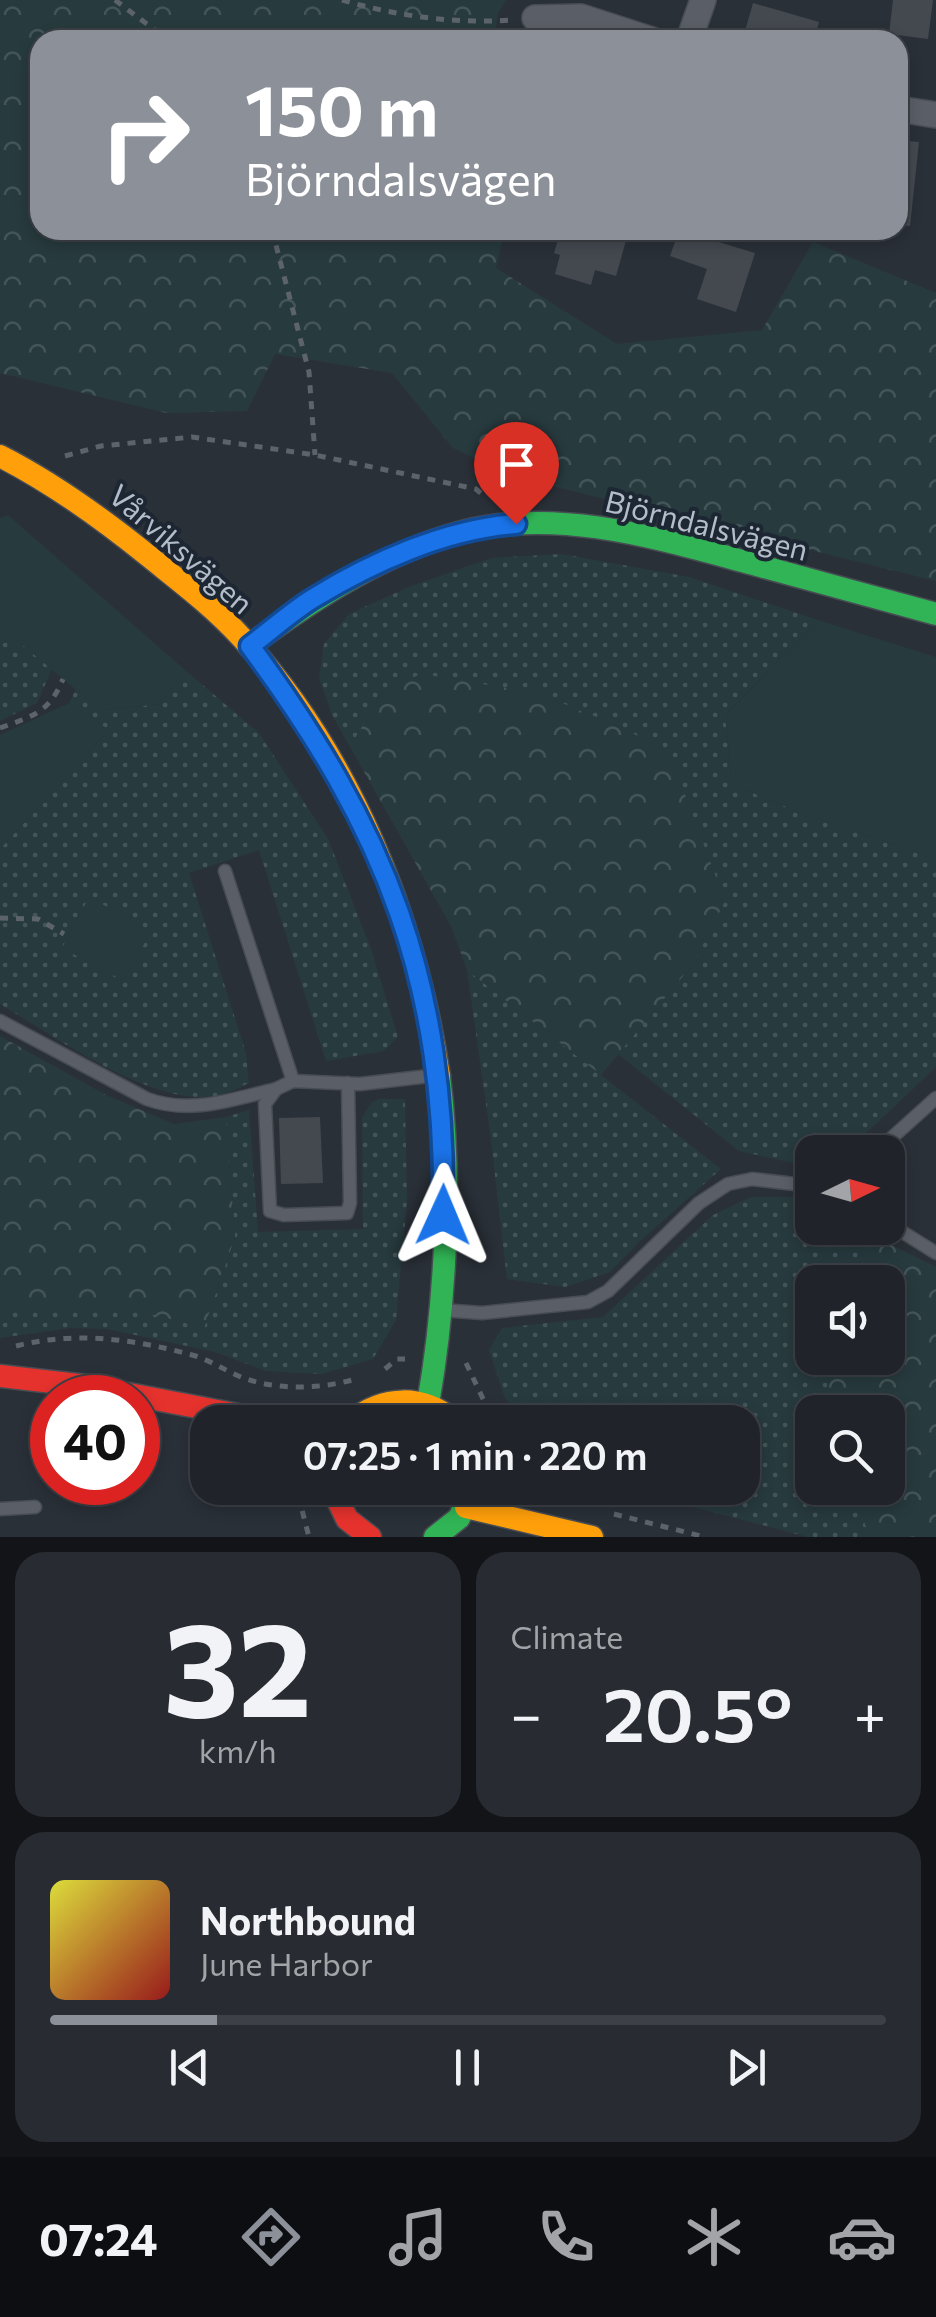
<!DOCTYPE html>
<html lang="en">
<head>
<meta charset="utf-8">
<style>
  body { margin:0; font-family:Commissioner,sans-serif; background:#282c32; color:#f1f3f6; height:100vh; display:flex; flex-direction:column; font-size:38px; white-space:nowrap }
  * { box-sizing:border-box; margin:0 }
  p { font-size:32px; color:#a2a4a8 }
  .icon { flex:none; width:55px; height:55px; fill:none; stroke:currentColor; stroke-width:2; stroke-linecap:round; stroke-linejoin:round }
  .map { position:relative; height:1537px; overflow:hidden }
  .details { display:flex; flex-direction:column; gap:15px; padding:15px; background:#121417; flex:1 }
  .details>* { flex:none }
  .guide { position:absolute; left:30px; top:30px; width:878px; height:210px; border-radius:30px; box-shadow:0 5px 15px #0003,0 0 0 2px #3d4147; background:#8c9099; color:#fff; overflow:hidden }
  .needle { width:65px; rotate:85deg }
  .tools { position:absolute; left:795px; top:1135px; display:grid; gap:20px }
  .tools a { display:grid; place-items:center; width:110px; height:110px; border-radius:20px; background:#20242a; box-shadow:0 5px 15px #0003,0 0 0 2px #3d4147; font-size:50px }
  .speed { position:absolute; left:30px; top:1375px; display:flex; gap:20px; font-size:50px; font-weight:700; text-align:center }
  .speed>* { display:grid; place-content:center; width:130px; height:130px; border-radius:50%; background:#20242a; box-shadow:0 5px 15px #0003,0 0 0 2px #3d4147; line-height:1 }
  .speed .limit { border:15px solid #d22; background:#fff; color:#111 }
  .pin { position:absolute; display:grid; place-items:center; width:85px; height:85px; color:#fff; margin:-102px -42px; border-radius:50% 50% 50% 0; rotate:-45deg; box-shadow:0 0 10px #0007 }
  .pin .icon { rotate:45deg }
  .me { position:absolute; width:110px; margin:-55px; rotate:1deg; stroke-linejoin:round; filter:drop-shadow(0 0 8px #0008) }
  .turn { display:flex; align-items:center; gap:35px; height:210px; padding:0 50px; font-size:45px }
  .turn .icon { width:130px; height:130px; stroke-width:2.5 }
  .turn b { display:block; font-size:70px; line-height:85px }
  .big { font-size:75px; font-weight:600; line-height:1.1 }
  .details .tile { flex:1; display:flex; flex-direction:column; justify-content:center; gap:15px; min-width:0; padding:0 35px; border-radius:30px; background:#282c32 }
  .details .dial { align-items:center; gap:0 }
  .dial b { font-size:130px; line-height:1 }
  .song { display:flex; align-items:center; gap:30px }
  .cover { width:120px; height:120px; border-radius:15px; background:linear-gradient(135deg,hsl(60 70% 55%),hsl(0 70% 35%)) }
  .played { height:10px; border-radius:5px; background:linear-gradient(90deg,#8c9099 20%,#3d4147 20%) }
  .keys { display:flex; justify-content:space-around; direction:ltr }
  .heat { display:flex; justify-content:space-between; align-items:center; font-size:55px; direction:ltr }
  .details .tiles { flex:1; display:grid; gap:15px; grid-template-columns:1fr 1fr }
  .tile:last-child { grid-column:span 2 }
  .trip { position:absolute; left:190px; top:1405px; width:570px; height:100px; border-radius:30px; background:#20242a; box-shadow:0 5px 15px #0003,0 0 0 2px #3d4147; font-weight:600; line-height:100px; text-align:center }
  .dock { display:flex; height:160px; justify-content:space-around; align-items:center; background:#0d0e11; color:#a2a4a8 }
  .dock .icon { width:70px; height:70px }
  .dock .active { color:#8c9099 }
  .dock b { font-size:45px; color:#f1f3f6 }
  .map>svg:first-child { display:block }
  .grass { fill:url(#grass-dots) }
  .forest { fill:url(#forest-crowns) }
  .park { fill:#273a3e }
  .building { fill:#444950 }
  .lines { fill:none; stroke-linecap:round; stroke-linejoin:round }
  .lane-casing { stroke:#484c53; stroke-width:15 }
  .street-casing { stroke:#484c53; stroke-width:28 }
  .fast-casing { stroke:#484c53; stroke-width:25 }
  .slow-casing { stroke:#484c53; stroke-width:25 }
  .jam-casing { stroke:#484c53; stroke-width:25 }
  .path { stroke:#5d636a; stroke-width:5; stroke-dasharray:8 8; stroke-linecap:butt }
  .lane { stroke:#5a5e66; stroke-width:12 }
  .street { stroke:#5a5e66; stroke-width:25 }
  .fast { stroke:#30b455; stroke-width:22 }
  .slow { stroke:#ff9f0a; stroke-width:22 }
  .jam { stroke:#e5322d; stroke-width:22 }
  .route-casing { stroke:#114b97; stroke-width:25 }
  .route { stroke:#1a73e8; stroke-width:18 }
  .labels { text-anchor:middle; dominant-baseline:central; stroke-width:8; stroke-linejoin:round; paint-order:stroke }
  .street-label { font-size:30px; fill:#b4bcc9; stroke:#1d2633 }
</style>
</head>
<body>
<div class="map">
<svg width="936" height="1537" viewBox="0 0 936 1537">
  <defs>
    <pattern id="grass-dots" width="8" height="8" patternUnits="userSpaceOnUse" patternTransform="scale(2.5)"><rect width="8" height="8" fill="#273a3e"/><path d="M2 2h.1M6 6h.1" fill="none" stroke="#445559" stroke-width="1.8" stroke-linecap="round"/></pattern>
    <pattern id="forest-crowns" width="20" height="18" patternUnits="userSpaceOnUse" patternTransform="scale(2.5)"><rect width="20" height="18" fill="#273a3e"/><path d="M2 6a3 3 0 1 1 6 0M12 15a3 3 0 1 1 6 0" fill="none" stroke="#445559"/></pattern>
  </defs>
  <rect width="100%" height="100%" fill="#2a3038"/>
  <!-- grass -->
  <g class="grass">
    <polygon points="562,554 689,577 818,620 725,715 732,784 801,813 936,858 936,1067 846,1152 812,1152 812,1167 739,1151 618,1054 693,964 695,824 668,752 618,726 537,693 383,691 350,747 332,715 319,678 324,644 349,614 411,586 492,558"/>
    <polygon points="0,626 52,669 37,703 0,721"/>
    <path d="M185,670L259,733L328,839L370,946L398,1037L384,1051L326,1061L259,850L189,873L246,1053L249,1083C240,1087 230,1093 220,1095C155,1110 55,1036 0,1004V849L108,731L69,703L76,689L100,710L160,704Z"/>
    <polygon points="467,970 721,1169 640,1241 610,1272 565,1287 507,1279 490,1132"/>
    <polygon points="379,1099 405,1099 407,1201 396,1320 373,1359 322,1374 266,1371 215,1352 107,1329 70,1328 0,1338 0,1307 52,1311 129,1308 204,1328 235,1237 226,1117 249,1110 258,1232 363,1229 362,1118 371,1103"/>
    <polygon points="751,1197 800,1197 812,1204 812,1228 858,1228 873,1236 848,1282 812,1282 812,1358 832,1358 826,1392 832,1412 812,1412 812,1488 855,1488 869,1537 808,1537 619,1488 742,1488 742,1422 523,1422 505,1398 489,1350 502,1328 603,1317 713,1215"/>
  </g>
  <!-- forest -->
  <g class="forest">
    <polygon points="0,0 506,0 498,13 494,40 40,40 40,230 505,230 496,268 617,344 762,330 813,242 936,293 936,581 512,476 453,448 392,373 275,354 247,411 167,413 0,373"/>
    <polygon points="421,674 537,693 618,726 669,752 725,901 693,964 601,1075 467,970 451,926 350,747 383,691"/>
    <polygon points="0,1036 106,1095 174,1124 226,1117 235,1237 204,1328 129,1308 52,1311 0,1307"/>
    <polygon points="873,1236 936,1267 936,1537 869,1537 855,1488 888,1488 888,1412 832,1412 826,1392 832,1358 888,1358 888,1282 848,1282"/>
  </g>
  <!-- park -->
  <g class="park">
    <polygon points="8,515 185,670 160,704 100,710 0,626 0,518"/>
    <polygon points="818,620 936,657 936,858 801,813 732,784 725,715"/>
    <polygon points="69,703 109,730 0,849 0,735"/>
    <polygon points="89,897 151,931 124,981 62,948"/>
  </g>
  <!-- building -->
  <g class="building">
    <polygon points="893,0 933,0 928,39 889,34"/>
    <polygon points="753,3 819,22 814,40 743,38"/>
    <polygon points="898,140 919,142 910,226 898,225"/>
    <polygon points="561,230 629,230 616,276 595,270 591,285 555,274 560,255 554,253"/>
    <polygon points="679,230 755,253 736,312 697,299 707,269 670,256"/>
    <polygon points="320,1117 323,1183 281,1184 279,1118"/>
  </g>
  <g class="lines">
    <!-- lane casing -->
    <g class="lane-casing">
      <g id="lane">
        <polyline points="225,871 293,1081"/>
        <path d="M0,1021L147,1099C191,1115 233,1099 276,1089"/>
        <polyline points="348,1083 350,1203 347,1213 284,1215 270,1211 265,1104 276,1089 293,1081 360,1084 438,1075"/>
        <polyline points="876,1152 936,1098"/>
        <polyline points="888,1223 936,1253"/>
        <polyline points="441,1310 482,1313 588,1302 608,1291 699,1203 728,1184 752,1179 812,1186"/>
        <polyline points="0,1509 35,1507"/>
      </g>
    </g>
    <!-- street casing -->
    <g class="street-casing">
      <g id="street">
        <polyline points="535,18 581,17 652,40"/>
        <polyline points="689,40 703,0"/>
        <polyline points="898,109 936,115"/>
      </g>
    </g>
    <!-- fast casing -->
    <g class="fast-casing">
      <g id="fast">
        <path d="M249,646C315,598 383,553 462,532C559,507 660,539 753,564C814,581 875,597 936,614"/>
        <path d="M428,1404C446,1301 452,1180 439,1076"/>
        <polyline points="435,1537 459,1518 473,1489"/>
      </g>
    </g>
    <!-- slow casing -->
    <g class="slow-casing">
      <g id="slow">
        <path d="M0,456C55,484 103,519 151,558C182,583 215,608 242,638C352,757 415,918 439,1076"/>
        <path d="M350,1422C384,1395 422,1394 456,1422"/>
        <polyline points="466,1507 592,1537"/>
      </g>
    </g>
    <!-- jam casing -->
    <g class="jam-casing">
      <g id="jam">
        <polyline points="0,1376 87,1386 275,1422"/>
        <polyline points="332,1488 347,1519 370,1537"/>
      </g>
    </g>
    <!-- path -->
    <g class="path">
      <polyline points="115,0 168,40"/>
      <path d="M342,0C396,16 455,24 511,20"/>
      <polyline points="272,230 309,372 315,455"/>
      <polyline points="65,456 101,446 192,437 315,455 476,489 484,496"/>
      <path d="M0,728C33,716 49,713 63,679"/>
      <polyline points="0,918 38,919 64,934"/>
      <path d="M16,1346C74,1331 134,1339 192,1355C210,1360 224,1370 241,1377C277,1391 320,1389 356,1379"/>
      <polyline points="466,1363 494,1422"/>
      <polyline points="385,1369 397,1359 405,1359"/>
      <polyline points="280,1488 302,1510 309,1537"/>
      <polyline points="614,1514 705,1537"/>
    </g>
    <!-- lane -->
    <use href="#lane" class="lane"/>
    <!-- street -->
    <use href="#street" class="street"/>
    <!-- fast -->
    <use href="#fast" class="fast"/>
    <!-- slow -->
    <use href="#slow" class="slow"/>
    <!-- jam -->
    <use href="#jam" class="jam"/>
  </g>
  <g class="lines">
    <!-- route casing -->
    <g class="route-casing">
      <path id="route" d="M443,1215C447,984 386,829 250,646C270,631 290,613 312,599C372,562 446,529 516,524"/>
    </g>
    <!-- route -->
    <use href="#route" class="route"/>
  </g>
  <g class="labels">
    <!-- street labels -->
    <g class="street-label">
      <text transform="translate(707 524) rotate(14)">Björndalsvägen</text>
      <text transform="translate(182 548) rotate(41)">Vårviksvägen</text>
    </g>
  </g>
</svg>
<div class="tools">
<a><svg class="needle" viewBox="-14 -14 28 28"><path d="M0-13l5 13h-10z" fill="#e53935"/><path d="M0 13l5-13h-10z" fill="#a2a4a8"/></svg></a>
<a><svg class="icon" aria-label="sound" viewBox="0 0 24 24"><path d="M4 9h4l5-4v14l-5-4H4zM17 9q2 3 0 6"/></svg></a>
<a><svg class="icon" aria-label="search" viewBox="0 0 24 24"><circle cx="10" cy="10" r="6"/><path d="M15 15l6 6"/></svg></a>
</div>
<div class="speed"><div class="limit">40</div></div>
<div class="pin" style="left:516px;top:524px;background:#d93025"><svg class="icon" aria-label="arrive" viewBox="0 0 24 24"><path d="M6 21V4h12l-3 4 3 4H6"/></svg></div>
<svg class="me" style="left:443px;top:1215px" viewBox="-20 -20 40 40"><path d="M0-17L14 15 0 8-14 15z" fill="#1a73e8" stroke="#fff" stroke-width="4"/></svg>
<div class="trip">07:25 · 1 min · 220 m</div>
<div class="guide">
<div class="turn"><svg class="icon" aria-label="right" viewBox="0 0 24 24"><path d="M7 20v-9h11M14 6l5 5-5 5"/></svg><div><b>150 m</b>Björndalsvägen</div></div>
</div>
</div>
<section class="details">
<div class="tiles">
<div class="tile dial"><b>32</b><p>km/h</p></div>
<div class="tile"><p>Climate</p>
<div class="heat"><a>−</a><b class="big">20.5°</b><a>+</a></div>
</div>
<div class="tile">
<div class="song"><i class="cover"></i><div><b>Northbound</b><p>June Harbor</p></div></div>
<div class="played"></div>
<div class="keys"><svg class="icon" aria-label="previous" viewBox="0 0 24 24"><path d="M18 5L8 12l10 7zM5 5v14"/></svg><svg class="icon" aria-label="pause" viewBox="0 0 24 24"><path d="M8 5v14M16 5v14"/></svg><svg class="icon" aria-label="next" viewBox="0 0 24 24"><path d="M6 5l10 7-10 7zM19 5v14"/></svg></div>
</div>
</div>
</section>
<nav class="dock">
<b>07:24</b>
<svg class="icon active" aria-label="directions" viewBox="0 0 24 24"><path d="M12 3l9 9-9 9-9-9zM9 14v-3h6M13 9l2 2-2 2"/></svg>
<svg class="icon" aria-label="music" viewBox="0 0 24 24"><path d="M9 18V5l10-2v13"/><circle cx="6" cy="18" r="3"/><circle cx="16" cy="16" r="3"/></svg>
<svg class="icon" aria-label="phone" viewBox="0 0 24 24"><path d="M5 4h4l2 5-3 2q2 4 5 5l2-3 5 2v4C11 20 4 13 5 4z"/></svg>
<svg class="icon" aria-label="climate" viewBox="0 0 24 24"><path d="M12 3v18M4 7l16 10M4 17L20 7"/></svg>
<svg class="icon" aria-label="car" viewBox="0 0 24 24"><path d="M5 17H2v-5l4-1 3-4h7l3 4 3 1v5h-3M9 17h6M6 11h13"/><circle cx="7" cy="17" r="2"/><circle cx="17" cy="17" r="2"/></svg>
</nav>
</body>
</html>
